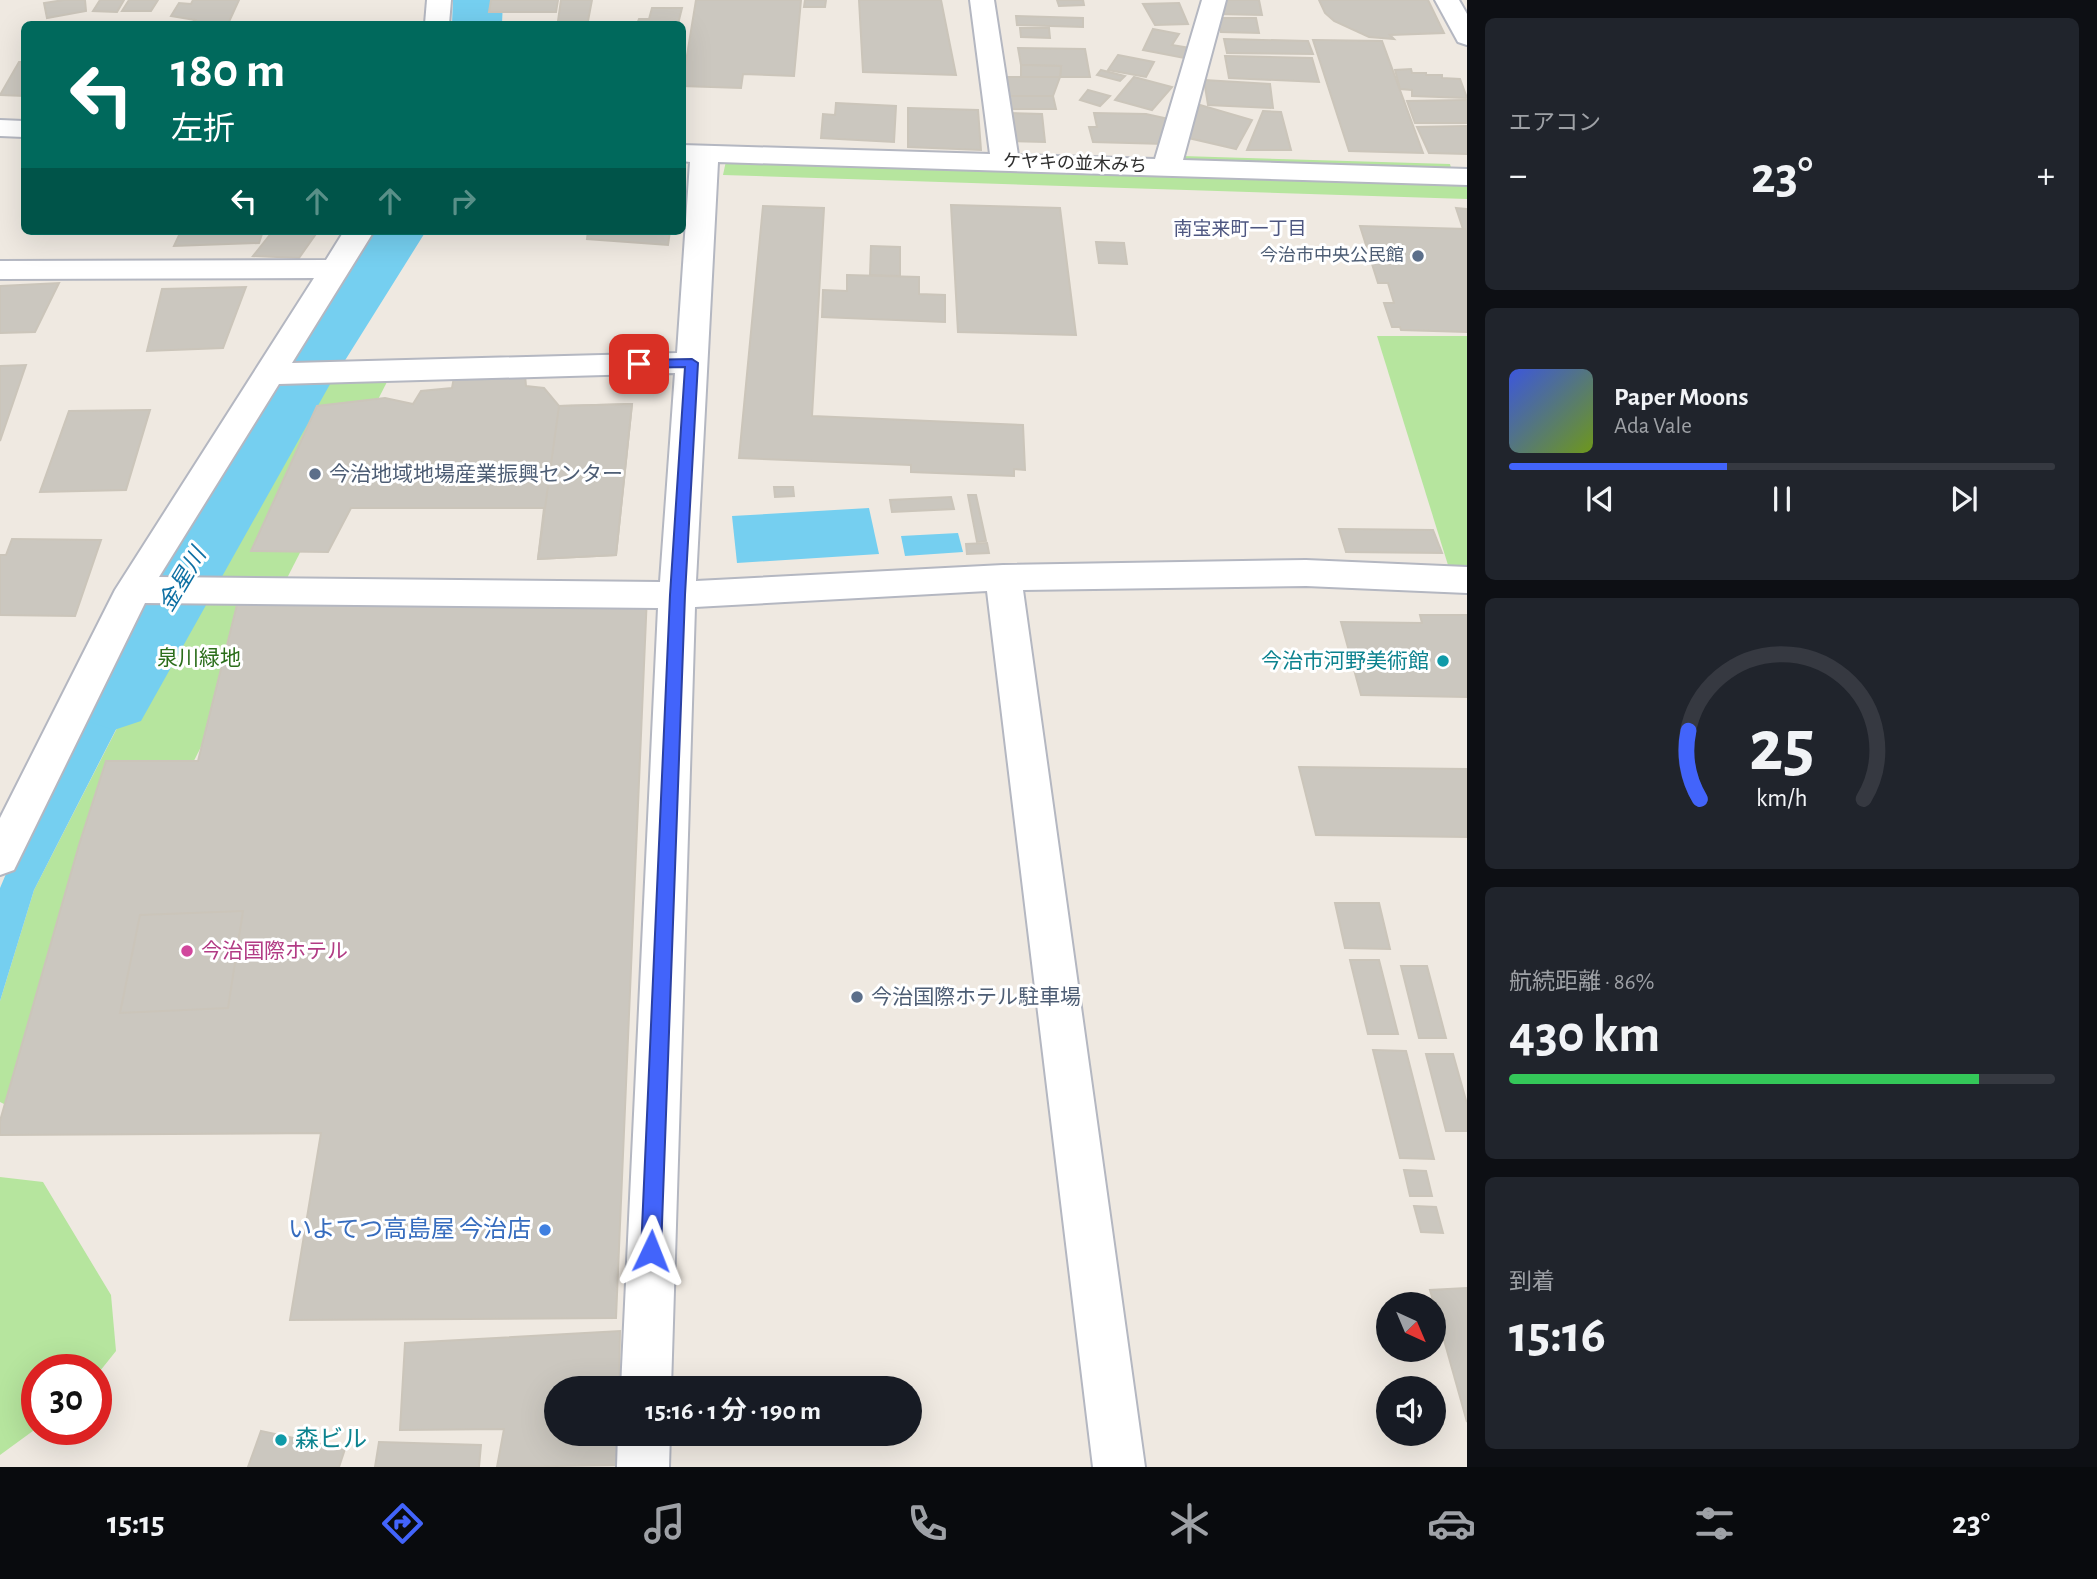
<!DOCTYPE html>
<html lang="ja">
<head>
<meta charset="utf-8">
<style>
  body { margin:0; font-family:"Alegreya Sans","Noto Sans JP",sans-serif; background:#20242c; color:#f1f3f6; height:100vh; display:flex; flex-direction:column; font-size:26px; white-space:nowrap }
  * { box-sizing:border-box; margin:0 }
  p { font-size:23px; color:#9ea1a6 }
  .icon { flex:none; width:38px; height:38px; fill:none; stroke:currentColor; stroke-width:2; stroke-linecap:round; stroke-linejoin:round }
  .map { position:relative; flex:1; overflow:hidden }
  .drawer { display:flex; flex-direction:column; gap:18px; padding:18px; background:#0d0f14; width:630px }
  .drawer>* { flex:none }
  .guide { position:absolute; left:21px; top:21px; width:665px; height:214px; border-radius:10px; box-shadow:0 7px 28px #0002; background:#00695c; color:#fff; overflow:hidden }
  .needle { width:46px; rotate:136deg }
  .fabs { position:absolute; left:1376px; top:1292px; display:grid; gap:14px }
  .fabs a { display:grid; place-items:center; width:70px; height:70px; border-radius:50%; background:#171b24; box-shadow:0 7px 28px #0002; font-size:35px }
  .speed { position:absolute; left:21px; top:1354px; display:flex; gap:14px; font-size:35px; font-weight:700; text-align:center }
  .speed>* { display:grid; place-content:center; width:91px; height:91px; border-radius:50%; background:#171b24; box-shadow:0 7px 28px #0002; line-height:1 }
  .speed .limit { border:10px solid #d22; background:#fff; color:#111 }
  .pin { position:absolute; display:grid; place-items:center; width:60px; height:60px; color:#fff; margin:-30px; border-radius:14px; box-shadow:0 4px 10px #0006 }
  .me { position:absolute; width:77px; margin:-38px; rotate:2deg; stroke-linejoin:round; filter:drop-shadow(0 0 5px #0008) }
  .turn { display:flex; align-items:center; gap:24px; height:147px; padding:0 35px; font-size:32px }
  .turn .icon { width:91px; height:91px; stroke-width:2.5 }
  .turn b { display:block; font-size:49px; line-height:60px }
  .lanes { display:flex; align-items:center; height:66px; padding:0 35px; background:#0003; justify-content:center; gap:35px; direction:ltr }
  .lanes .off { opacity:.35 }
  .big { font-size:52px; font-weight:700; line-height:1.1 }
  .drawer .card { flex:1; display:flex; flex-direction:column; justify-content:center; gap:10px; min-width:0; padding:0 24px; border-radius:10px; background:#20242c }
  .drawer .dial { align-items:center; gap:0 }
  .dial svg { height:182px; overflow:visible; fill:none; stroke:#363941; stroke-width:7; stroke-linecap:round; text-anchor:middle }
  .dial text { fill:#f1f3f6; stroke:none }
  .song { display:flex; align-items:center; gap:21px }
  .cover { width:84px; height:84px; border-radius:10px; background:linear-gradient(135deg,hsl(230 70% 55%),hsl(80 70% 35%)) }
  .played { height:7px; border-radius:4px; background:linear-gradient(90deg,#4264fb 40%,#363941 40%) }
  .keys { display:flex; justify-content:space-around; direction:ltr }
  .heat { display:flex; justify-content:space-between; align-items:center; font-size:38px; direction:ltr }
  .charge { height:10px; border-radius:5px; background:linear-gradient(90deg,#34c759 86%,#363941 0) }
  .trip { position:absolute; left:544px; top:1376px; width:378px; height:70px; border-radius:35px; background:#171b24; box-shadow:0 7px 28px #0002; font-weight:700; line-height:70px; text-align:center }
  .menu { display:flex; height:112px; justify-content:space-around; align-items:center; background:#090b0e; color:#9ea1a6 }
  .menu .icon { width:49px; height:49px }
  .menu .current { color:#4264fb }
  .menu b { font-size:32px; color:#f1f3f6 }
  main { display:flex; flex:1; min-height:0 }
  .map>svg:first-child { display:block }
  .green { fill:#b6e59e }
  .water { fill:#75cff0 }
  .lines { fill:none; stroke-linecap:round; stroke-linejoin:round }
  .river { fill:#75cff0; fill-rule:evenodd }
  .building { fill:#cbc7bf; stroke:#cbc5ba; stroke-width:2 }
  .minor-casing { stroke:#b4b7c1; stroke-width:4 }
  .minor { fill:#fff; fill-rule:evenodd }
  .route { fill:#4264fb; stroke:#2b41a3; stroke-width:2 }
  .service-dot { fill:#5c6f8a; stroke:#fff; stroke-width:2.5 }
  .culture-dot { fill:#0f9aa8; stroke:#fff; stroke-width:2.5 }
  .hotel-dot { fill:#d1479c; stroke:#fff; stroke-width:2.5 }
  .shop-dot { fill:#3f7fe0; stroke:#fff; stroke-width:2.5 }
  .labels { text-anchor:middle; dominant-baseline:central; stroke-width:6; stroke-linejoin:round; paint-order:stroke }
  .far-street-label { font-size:18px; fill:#2e2e2e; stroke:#fff }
  .far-service-label { font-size:18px; fill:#4e5e75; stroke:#fff; text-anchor:end }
  .far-neighbourhood-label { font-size:19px; fill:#4d5680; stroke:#fff }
  .service-label { font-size:21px; fill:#4e5e75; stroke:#fff; text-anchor:start }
  .park-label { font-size:21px; fill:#2c6e1b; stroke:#fff }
  .culture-label { font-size:21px; fill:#0d838f; stroke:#fff; text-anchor:end }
  .hotel-label { font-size:21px; fill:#b23c85; stroke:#fff; text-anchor:start }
  .water-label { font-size:23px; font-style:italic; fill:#0d6fa3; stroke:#fff }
  .near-shop-label { font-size:24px; fill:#366cbe; stroke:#fff; text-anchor:end }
  .near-culture-label { font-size:24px; fill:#0d838f; stroke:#fff; text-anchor:start }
</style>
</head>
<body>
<main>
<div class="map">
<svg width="1467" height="1467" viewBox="0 0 1467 1467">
  <rect width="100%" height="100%" fill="#efe9e1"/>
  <!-- green -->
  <g class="green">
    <polygon points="1182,156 1450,164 1452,172 1175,164"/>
    <polygon points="726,161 1467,185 1467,199 723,175"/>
    <polygon points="1377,336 1467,336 1467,579 1452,578"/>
    <polygon points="390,376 16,1110 0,1102 0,1001 34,890 193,580 315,379"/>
    <polygon points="0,1177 43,1182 111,1295 116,1351 96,1376 96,1370 37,1370 37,1428 0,1455"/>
  </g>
  <!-- water -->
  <g class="water">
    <polygon points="315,379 199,570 168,570 284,383"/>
    <polygon points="869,508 879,554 737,563 732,516"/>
    <polygon points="958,533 963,552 905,556 901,536"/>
    <polygon points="178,608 34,890 0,1001 0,888 28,822 145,609"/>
  </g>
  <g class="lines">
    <!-- river -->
    <g class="river">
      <polygon points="453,0 503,0 502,24 452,24"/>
      <polygon points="368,231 426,231 329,386 141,721 114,730 87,721 76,701 87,681 265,386"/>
    </g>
  </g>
  <!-- building -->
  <g class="building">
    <polygon points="64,0 85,0 86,11 47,18 44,3"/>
    <polygon points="100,0 124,0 117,12 93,11"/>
    <polygon points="129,0 158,0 151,11 122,11"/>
    <polygon points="193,0 239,0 228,24 191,24 195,20 171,16 179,3 191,4"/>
    <polygon points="491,0 558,0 556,12 489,12"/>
    <polygon points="561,0 592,0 588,21 558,21"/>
    <polygon points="696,0 801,0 794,76 743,74 741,88 682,86"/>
    <polygon points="805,0 826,0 825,7 804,7"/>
    <polygon points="859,0 941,0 956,75 863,72"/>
    <polygon points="1057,0 1083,0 1084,5 1059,6"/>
    <polygon points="1220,0 1259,0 1262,15 1218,14"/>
    <polygon points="1319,0 1428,0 1444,33 1390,35 1394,39 1369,37 1334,21 1325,13"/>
    <polygon points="1179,3 1188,24 1155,25 1143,4"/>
    <polygon points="652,8 682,8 678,24 637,24 639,19 649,19"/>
    <polygon points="1016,16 1083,18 1083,27 1017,25"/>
    <polygon points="1218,18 1256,18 1259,33 1221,32"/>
    <polygon points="1020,28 1049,28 1050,38 1021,37"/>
    <polygon points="1153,29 1179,34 1172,45 1190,48 1184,58 1143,50"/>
    <polygon points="1224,39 1308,41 1313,54 1227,53"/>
    <polygon points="1313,40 1382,41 1423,153 1349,151"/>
    <polygon points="1018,48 1085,49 1090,77 1060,77 1061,66 1021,65"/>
    <polygon points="1118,55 1154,62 1146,77 1108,70"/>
    <polygon points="1225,56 1312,58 1319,82 1229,78"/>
    <polygon points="19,62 24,62 24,96 0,95"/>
    <polygon points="1021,65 1061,66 1060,77 1021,77"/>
    <polygon points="1411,69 1412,73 1426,73 1426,75 1442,75 1442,78 1460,79 1467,98 1412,96 1412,90 1400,89 1395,70"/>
    <polygon points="1101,70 1125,76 1120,81 1097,75"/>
    <polygon points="1007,77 1060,77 1053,96 1009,96"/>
    <polygon points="1134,77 1172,87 1152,110 1115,100"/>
    <polygon points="1204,80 1270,84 1273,108 1208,105"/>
    <polygon points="1088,90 1110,96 1100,106 1080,100"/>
    <polygon points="1009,96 1053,96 1056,109 1011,109"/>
    <polygon points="1467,100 1467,123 1415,123 1407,101"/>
    <polygon points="836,103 896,106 894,142 821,138 823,114 835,115"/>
    <polygon points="1200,105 1252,120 1236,149 1184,137"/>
    <polygon points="908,108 978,110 981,150 908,147"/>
    <polygon points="1263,111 1281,112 1291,150 1247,150"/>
    <polygon points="1008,113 1042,114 1045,142 1011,141"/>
    <polygon points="1094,113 1146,114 1169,119 1165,144 1093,142 1089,127 1097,127"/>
    <polygon points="1467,126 1467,154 1429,153 1417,127"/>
    <polygon points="951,205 1060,208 1076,335 958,332"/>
    <polygon points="763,206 824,208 812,416 1023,425 1025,470 1014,469 1014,476 911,472 911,465 739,458"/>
    <polygon points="1456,208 1467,209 1467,229 1463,229"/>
    <polygon points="1360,226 1467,229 1467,332 1401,330 1400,327 1392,327 1384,303 1394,303 1388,283 1378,283"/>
    <polygon points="181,231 263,231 259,243 174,246"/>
    <polygon points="273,231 318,231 299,258 253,256"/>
    <polygon points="588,231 670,231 668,245 587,239"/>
    <polygon points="1096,242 1124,243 1127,264 1099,263"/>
    <polygon points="871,246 900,247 900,276 870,275"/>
    <polygon points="847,275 919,277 919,294 945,295 945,322 822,317 823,290 847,291"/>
    <polygon points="59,283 35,332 0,333 0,286"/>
    <polygon points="246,287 223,348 147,351 162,289"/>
    <polygon points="26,365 0,441 0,366"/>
    <polygon points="455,372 525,375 526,386 544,388 559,406 632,404 616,555 538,559 544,508 351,508 328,552 251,551 317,406 385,398 413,404 421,391 452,388"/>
    <polygon points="632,404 616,555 538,559 559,406"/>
    <polygon points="150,410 126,490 40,492 69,411"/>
    <polygon points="774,487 793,487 794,496 775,497"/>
    <polygon points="968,495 976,495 986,541 977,542"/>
    <polygon points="951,497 954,509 892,512 890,500"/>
    <polygon points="1339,529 1433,530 1442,553 1346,552"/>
    <polygon points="12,539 101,540 75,616 0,615 0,555 6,555"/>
    <polygon points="987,543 989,553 967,554 966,544"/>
    <polygon points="647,595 616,1318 290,1320 321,1133 0,1135 0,1121 79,845 106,761 198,761 239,597"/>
    <polygon points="1420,615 1467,615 1467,697 1361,695 1341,622 1422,623"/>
    <polygon points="1299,767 1467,769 1467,837 1316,835"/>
    <polygon points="1335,903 1379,903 1390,949 1345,948"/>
    <polygon points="243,911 228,1008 120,1013 140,915"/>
    <polygon points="1350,960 1379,960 1398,1034 1368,1034"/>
    <polygon points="1401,966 1427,966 1446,1038 1419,1038"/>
    <polygon points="1373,1050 1406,1051 1434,1159 1400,1158"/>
    <polygon points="1426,1054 1453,1054 1467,1104 1467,1131 1446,1131"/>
    <polygon points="1404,1170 1426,1171 1432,1196 1410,1196"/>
    <polygon points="1414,1206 1436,1207 1443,1233 1421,1232"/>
    <polygon points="1467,1288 1467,1422 1430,1290"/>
    <polygon points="620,1331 619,1388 556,1388 556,1433 618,1433 617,1465 497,1467 504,1429 400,1430 405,1343"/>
    <polygon points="261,1431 345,1449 339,1467 248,1467"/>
    <polygon points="379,1442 481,1445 479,1467 375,1467"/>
  </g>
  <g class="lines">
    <!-- minor casing -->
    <g class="minor-casing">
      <g id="minor">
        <polygon points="427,0 451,0 449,24 425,24"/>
        <path d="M970,0H994L1018,155L1155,159L1202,0H1226L1183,160L1467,169V185L718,162L696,581L1003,565L1306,560L1467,567V593L1306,586L1023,590L1145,1467H1093L987,591L695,607L671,1388H621L658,608L145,603L14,870L0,875V818L115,590L314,278L0,279V261L326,260L344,231H374L292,363L677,353L690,162L682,161V145L990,154ZM675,373L660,582L159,577L279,384Z"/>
        <polygon points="1435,0 1459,0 1467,14 1467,45 1458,42"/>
        <polygon points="0,120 24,121 24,137 0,136"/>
        <polygon points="618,1433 670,1433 669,1467 617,1467"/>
      </g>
    </g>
    <!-- minor -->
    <use href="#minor" class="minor"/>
  </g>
  <!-- route -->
  <polygon class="route" points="692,359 698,363 685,595 661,1251 658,1258 651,1261 644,1258 641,1251 670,595 685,367 639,368 632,364 639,360"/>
  <!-- markers -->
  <g class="service-dot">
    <circle cx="1418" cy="256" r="7"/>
    <circle cx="315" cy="474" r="7"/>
    <circle cx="857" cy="997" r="7"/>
  </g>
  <g class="culture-dot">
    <circle cx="1443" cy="661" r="7"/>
    <circle cx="281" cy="1440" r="7"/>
  </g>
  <circle class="hotel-dot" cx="187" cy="951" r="7"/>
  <circle class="shop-dot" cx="545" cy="1230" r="7"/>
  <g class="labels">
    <!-- far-street labels -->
    <g class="far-street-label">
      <text transform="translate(1075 164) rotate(2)">ケヤキの並木みち</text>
    </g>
    <!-- far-service labels -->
    <g class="far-service-label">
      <text x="1404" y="256">今治市中央公民館</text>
    </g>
    <!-- far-neighbourhood labels -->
    <g class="far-neighbourhood-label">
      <text x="1240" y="229">南宝来町一丁目</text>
    </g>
    <!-- service labels -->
    <g class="service-label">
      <text x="329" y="474">今治地域地場産業振興センター</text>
      <text x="871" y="997">今治国際ホテル駐車場</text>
    </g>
    <!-- park labels -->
    <g class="park-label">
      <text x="199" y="658">泉川緑地</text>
    </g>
    <!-- culture labels -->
    <g class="culture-label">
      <text x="1429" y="661">今治市河野美術館</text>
    </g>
    <!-- hotel labels -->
    <g class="hotel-label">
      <text x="201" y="951">今治国際ホテル</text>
    </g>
    <!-- water labels -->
    <g class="water-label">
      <text transform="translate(183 580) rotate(-59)">金星川</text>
    </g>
    <!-- near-shop labels -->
    <g class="near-shop-label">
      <text x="531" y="1230">いよてつ高島屋 今治店</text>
    </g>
    <!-- near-culture labels -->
    <g class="near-culture-label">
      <text x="295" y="1440">森ビル</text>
    </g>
  </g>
</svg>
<div class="fabs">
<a><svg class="needle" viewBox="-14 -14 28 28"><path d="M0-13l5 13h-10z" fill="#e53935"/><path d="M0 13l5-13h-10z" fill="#9ea1a6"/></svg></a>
<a><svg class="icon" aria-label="sound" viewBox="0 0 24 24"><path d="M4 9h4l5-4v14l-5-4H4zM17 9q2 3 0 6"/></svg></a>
</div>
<div class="speed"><div class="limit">30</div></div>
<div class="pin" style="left:639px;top:364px;background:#d93025"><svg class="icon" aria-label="arrive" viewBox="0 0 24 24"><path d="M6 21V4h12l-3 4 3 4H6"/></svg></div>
<svg class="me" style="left:651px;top:1251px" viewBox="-20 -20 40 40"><path d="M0-17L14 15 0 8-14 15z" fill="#4264fb" stroke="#fff" stroke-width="4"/></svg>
<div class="trip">15:16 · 1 分 · 190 m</div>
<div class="guide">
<div class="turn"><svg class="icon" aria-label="left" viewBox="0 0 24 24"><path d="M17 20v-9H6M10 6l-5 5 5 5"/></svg><div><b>180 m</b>左折</div></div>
<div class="lanes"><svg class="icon" aria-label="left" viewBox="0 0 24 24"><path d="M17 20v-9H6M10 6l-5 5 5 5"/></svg><svg class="icon off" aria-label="ahead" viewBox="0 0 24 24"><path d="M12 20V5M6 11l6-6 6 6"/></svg><svg class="icon off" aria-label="ahead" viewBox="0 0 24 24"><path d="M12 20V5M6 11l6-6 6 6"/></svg><svg class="icon off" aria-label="right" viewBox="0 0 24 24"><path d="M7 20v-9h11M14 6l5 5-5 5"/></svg></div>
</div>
</div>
<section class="drawer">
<div class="card"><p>エアコン</p>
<div class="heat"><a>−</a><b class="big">23°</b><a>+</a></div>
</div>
<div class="card">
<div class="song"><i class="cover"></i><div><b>Paper Moons</b><p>Ada Vale</p></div></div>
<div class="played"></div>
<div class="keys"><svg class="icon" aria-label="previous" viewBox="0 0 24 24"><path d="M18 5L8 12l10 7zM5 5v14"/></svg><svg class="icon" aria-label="pause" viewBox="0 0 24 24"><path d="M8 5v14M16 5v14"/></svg><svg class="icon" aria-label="next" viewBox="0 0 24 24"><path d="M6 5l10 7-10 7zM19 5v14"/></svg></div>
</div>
<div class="card dial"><svg viewBox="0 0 100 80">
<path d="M14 69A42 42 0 1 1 86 69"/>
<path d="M14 69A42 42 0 0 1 9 39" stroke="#4264fb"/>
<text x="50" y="56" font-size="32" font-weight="700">25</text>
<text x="50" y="72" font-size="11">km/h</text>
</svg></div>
<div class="card"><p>航続距離 · 86%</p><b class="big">430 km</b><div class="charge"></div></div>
<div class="card"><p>到着</p><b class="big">15:16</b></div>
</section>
</main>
<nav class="menu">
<b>15:15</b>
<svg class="icon current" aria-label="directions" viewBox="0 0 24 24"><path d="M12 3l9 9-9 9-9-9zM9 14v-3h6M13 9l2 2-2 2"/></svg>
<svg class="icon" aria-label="music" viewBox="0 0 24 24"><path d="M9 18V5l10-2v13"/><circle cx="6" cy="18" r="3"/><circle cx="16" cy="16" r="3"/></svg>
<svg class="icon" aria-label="phone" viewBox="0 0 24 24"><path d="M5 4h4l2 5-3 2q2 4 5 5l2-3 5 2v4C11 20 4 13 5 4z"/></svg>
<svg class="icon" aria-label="climate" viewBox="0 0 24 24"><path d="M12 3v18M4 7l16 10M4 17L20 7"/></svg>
<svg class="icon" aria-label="car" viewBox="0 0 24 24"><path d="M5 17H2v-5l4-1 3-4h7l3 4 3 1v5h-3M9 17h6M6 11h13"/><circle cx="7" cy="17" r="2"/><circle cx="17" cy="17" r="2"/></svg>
<svg class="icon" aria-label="filters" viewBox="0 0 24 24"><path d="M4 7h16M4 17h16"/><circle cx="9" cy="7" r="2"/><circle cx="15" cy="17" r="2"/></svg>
<b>23°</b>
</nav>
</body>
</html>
